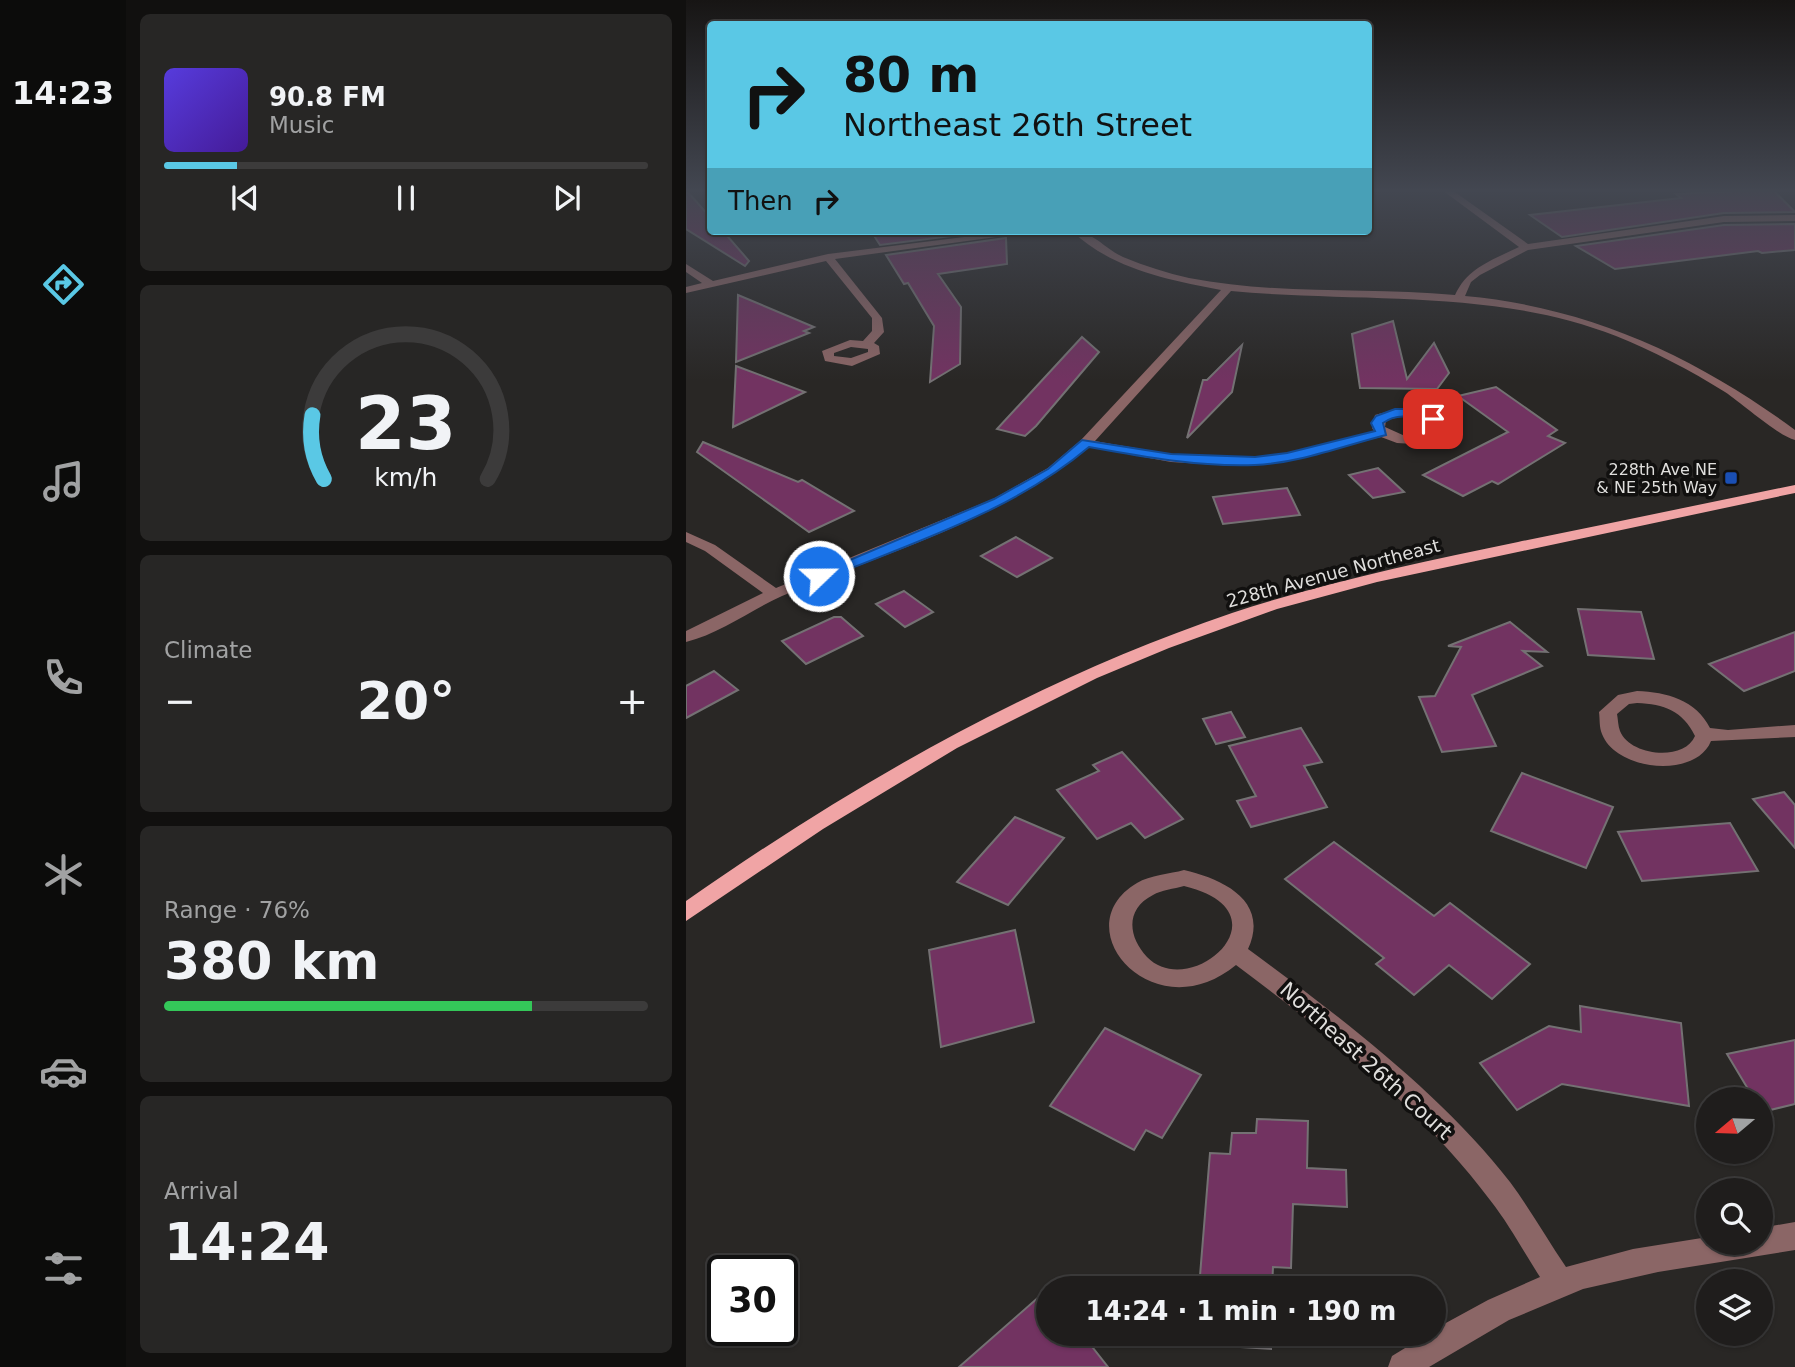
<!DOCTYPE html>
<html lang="en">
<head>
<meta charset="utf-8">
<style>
  body { margin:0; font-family:"DejaVu Sans",sans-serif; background:#272625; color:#f1f3f6; height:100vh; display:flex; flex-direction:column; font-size:26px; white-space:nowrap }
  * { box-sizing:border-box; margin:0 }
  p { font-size:23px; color:#a1a2a3 }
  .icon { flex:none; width:38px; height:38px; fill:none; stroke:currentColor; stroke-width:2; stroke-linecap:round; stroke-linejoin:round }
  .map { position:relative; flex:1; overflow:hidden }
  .sheet { display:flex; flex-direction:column; gap:14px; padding:14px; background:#11100f; width:560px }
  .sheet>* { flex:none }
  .top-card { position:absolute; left:21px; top:21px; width:665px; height:214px; border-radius:7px; box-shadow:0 2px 5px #0004,0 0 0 2px #3c3b3b; background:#5ac8e5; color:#111; overflow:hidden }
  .needle { width:46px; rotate:251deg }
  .tools { position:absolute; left:1010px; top:1087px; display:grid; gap:14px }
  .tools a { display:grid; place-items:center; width:77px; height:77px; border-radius:50%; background:#1f1d1c; box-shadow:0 2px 5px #0004,0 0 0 2px #3c3b3b; font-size:35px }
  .speed { position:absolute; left:21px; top:1255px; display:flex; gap:14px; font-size:35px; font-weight:700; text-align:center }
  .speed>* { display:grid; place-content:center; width:91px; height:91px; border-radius:50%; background:#1f1d1c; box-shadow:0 2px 5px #0004,0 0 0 2px #3c3b3b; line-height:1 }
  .speed .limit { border:4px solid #111; border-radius:10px; background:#fff; color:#111 }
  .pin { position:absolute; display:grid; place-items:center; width:60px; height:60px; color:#fff; margin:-30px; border-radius:14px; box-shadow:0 4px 10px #0006 }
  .me { position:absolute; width:77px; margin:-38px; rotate:68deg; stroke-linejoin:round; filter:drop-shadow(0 0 5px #0008) }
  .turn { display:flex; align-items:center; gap:24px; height:147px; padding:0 21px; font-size:32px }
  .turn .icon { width:91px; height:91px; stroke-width:2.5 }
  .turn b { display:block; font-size:49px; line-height:60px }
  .then { display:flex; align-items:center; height:66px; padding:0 21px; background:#0003; gap:14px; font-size:26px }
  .big { font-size:52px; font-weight:800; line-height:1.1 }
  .sheet .widget { flex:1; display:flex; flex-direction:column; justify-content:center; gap:10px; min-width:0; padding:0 24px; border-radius:10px; background:#272625 }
  .sheet .dial { align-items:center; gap:0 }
  .dial svg { height:182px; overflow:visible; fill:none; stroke:#3c3b3b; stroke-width:7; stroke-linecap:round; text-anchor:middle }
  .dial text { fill:#f1f3f6; stroke:none }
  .song { display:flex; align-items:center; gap:21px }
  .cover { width:84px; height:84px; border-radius:10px; background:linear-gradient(135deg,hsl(250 70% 55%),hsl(260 70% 35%)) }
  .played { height:7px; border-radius:4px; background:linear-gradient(90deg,#5ac8e5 15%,#3c3b3b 15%) }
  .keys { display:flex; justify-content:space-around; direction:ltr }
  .heat { display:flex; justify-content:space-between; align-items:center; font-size:38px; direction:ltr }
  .charge { height:10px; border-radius:5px; background:linear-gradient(90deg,#34c759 76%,#3c3b3b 0) }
  .trip { position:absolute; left:350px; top:1276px; width:410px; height:70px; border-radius:35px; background:#1f1d1c; box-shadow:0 2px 5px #0004,0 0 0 2px #3c3b3b; font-weight:800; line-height:70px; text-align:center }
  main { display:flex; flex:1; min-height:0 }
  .tabs { display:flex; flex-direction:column; width:126px; justify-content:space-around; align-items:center; background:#0c0c0b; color:#a1a2a3 }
  .tabs .icon { width:49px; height:49px }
  .tabs .on { color:#5ac8e5 }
  .tabs b { font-size:32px; color:#f1f3f6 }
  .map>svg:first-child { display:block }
  .building { fill:#723361; stroke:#747173; stroke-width:2 }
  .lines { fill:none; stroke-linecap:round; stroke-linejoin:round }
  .minor { fill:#8b6666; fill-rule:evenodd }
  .major { fill:#f0a4a5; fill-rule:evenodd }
  .route { fill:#1a73e8; stroke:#114b97; stroke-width:2 }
  .transit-dot { fill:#1a4fb4; stroke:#11100f; stroke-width:2.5 }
  .labels { text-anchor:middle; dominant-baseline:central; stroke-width:7; stroke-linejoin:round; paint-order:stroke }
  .far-poi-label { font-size:16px; fill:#dfdedc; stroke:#11100f; text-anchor:end }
  .street-label { font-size:18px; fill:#dfdedc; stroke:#11100f }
  .near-street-label { font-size:21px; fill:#dfdedc; stroke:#11100f }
</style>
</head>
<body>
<main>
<nav class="tabs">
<b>14:23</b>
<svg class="icon on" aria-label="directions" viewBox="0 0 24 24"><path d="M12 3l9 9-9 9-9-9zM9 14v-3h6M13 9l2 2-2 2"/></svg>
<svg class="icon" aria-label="music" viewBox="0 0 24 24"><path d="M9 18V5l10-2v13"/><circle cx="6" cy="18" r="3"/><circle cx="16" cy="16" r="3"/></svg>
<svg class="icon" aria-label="phone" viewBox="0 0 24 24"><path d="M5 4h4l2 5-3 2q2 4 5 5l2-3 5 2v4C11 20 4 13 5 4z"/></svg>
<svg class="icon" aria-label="climate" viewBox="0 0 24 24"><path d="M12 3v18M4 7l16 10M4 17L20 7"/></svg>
<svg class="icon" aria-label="car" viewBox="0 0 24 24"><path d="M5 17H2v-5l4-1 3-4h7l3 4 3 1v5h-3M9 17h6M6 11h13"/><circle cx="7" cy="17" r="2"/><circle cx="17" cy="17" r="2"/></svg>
<svg class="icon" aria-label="filters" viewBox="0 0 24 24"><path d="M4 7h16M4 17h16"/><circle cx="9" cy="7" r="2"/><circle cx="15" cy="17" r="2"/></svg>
</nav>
<section class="sheet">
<div class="widget">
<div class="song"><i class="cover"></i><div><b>90.8 FM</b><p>Music</p></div></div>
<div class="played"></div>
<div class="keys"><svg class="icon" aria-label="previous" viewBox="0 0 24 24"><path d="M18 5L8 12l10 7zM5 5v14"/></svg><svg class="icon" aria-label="pause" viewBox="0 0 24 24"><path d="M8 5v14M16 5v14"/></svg><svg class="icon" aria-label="next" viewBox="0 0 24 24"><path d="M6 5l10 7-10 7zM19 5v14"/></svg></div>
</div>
<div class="widget dial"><svg viewBox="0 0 100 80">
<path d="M14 69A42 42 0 1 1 86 69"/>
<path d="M14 69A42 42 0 0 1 9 41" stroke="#5ac8e5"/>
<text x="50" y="56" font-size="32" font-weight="700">23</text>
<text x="50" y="72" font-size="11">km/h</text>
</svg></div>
<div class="widget"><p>Climate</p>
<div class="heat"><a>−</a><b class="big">20°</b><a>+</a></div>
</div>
<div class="widget"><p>Range · 76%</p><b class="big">380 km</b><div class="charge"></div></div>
<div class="widget"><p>Arrival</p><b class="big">14:24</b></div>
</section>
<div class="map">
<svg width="1109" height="1367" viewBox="0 0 1109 1367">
  <rect width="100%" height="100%" fill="#292725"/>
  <!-- building -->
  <g class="building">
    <polygon points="0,190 24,217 24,231 37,231 63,261 59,266 0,229"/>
    <polygon points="1049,191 1088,191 1109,212 1038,213 876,237 844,215 995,198 990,194"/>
    <polygon points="1109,224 1109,250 1076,253 1072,251 929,269 890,246 1038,225"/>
    <polygon points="185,231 305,231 194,245"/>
    <polygon points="320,238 321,264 252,274 275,307 274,364 244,382 248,326 222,283 218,284 200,255"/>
    <polygon points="52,295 128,327 118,331 123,333 50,362"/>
    <polygon points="707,321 721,379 748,343 763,373 751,389 674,388 666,334"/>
    <polygon points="396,337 413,352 350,426 339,436 311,429"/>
    <polygon points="556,345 546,392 501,438 517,380 521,380"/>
    <polygon points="50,366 119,392 47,427"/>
    <polygon points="810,387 871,430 862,436 879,443 812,484 806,481 777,496 737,475 822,432 772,396"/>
    <polygon points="17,442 112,482 116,480 168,511 123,532 11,452"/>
    <polygon points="692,468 718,492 687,498 663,475"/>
    <polygon points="601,488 614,515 537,524 527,497"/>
    <polygon points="330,537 366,558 331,577 295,556"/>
    <polygon points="218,591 247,612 219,627 190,604"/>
    <polygon points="892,609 955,612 968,659 902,655"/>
    <polygon points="148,617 155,617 177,636 120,664 96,641"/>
    <polygon points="824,622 861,652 837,651 856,666 786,695 810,746 756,752 733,697 749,696 775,647 762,646"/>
    <polygon points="1109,632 1109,671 1058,691 1023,664"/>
    <polygon points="28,671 52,690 0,718 0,686"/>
    <polygon points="545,712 559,737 530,744 517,719"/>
    <polygon points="615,728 636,762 618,766 641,807 565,827 551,801 570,796 543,746"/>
    <polygon points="436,752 497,819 459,838 445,823 411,839 371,790 413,771 407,765"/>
    <polygon points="836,773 927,807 900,868 805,831"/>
    <polygon points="1098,792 1109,805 1109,848 1067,799"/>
    <polygon points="329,817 378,838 322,905 271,882"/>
    <polygon points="1044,823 1072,871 956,881 932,832"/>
    <polygon points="648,842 748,916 764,903 844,964 806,999 763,965 728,995 690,964 698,958 599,879"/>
    <polygon points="329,930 348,1022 255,1047 243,950"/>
    <polygon points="894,1006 995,1023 1003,1106 876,1084 831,1110 794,1063 863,1026 895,1032"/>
    <polygon points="419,1028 515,1075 476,1138 460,1130 448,1150 364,1106"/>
    <polygon points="1109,1040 1109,1104 1076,1112 1074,1099 1068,1099 1041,1054"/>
    <polygon points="571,1119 622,1121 621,1168 660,1170 661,1207 607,1204 605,1268 587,1267 586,1288 513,1288 524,1153 544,1154 546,1133 570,1133"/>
    <polygon points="362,1289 362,1334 396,1334 422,1367 273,1367"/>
    <polygon points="509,1334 585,1334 585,1349 508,1344"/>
  </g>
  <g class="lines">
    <!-- minor -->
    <g class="minor">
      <path d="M756,190H766L842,244L1038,216L1109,215V221L1038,222L842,250L794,275L785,282L779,296C902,307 1011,357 1109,430V440C1091,435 1057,404 1039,392C1004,370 967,351 930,336C807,288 674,303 545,291L409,441C462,450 517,462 571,457C611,453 649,441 688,431L686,428L689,415C714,409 738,403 757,424L756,434L747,440L727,444L711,443L695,437L602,460L549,466L485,462L403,447C319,519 198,553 96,596C65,610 33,634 0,642V631L77,593L19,551L0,542V532L29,545L90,588L307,499L362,468L395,440L535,290C482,280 426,269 386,231C407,231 419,249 437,257C459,266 481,273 503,278C591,295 680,287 769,295C782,267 807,260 833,247ZM719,416L735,418L744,425L743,432L719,436L699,427L700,420Z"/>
      <path d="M326,231H354L149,259L196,318L198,332L188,343L193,346L194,354L166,366L139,361L136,351L164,340L177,341L186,331V318L140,261L0,293V287L16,283L0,272V264L27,281L142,254ZM165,347L182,349V352L165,358L148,356V353Z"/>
      <path d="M951,691C981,692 1010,700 1024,728L1042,730L1109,725V737L1025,741C1010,779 930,771 916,734C913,727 914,719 913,712L932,695ZM951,703C978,704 997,711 1009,736C998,762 944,756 934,731C932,726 932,719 931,714L943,704Z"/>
      <path d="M498,870C537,879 584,901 562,949C651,1014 757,1095 824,1182C844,1209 861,1239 880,1267L947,1249L1022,1237V1242H1074V1228L1109,1222V1250L972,1272L897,1289L823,1320L743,1367H702L706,1356L742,1334H747V1330L802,1300L854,1277C837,1251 823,1224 804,1200C736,1109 640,1032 550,965C467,1033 376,927 451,883C464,875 484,874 498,870ZM498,886C606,912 505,1002 461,957C442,937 439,909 467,895C475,890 488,889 498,886Z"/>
    </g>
    <!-- major -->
    <path class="major" d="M1109,485V493L691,582L591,609L483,648L411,678L271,748L137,829L0,921V901C170,782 349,680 546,613C640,582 736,562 832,542C924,523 1017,504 1109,485Z"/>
  </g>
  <!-- sky -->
  <linearGradient id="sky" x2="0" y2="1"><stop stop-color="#171514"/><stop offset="0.5" stop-color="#434751"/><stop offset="1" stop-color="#434751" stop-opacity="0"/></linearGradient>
  <rect width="1109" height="381" fill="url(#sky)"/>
  <!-- route -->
  <path class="route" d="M709,409H730L752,419L747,423C729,418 713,411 697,423L700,435C657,446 613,463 569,465C513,467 458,457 403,447C327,511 229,542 138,579L126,576L308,499L362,469L396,440L485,454L569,457L601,453L689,431L685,423L690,416Z"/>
  <!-- markers -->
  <rect class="transit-dot" x="1038" y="471" width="14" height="14" rx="3.5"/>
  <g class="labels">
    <!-- far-poi labels -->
    <g class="far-poi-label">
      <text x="1031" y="469">228th Ave NE<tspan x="1031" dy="18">&amp; NE 25th Way</tspan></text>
    </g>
    <!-- street labels -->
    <g class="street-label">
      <text transform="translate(647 573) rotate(-15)">228th Avenue Northeast</text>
    </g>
    <!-- near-street labels -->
    <g class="near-street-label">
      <text transform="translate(680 1061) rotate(42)">Northeast 26th Court</text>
    </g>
  </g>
</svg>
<div class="tools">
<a><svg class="needle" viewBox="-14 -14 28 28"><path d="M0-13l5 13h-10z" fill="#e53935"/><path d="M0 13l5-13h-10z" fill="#a1a2a3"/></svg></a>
<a><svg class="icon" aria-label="search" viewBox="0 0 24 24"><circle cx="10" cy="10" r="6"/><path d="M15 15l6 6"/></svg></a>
<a><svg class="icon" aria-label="layers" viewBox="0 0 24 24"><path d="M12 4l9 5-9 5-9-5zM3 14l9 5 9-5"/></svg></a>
</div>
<div class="speed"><div class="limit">30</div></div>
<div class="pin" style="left:747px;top:419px;background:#d93025"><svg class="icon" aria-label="arrive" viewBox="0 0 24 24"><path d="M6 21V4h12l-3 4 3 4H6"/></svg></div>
<svg class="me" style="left:133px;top:576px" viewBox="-20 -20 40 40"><circle r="17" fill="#1a73e8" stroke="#fff" stroke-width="3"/><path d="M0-11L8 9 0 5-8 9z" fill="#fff"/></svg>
<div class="trip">14:24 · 1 min · 190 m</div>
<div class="top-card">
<div class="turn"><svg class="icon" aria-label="right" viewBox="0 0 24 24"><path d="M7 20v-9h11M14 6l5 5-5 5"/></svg><div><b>80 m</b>Northeast 26th Street</div></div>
<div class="then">Then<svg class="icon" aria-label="right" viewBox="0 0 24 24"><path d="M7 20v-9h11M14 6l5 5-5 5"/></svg></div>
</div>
</div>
</main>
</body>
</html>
